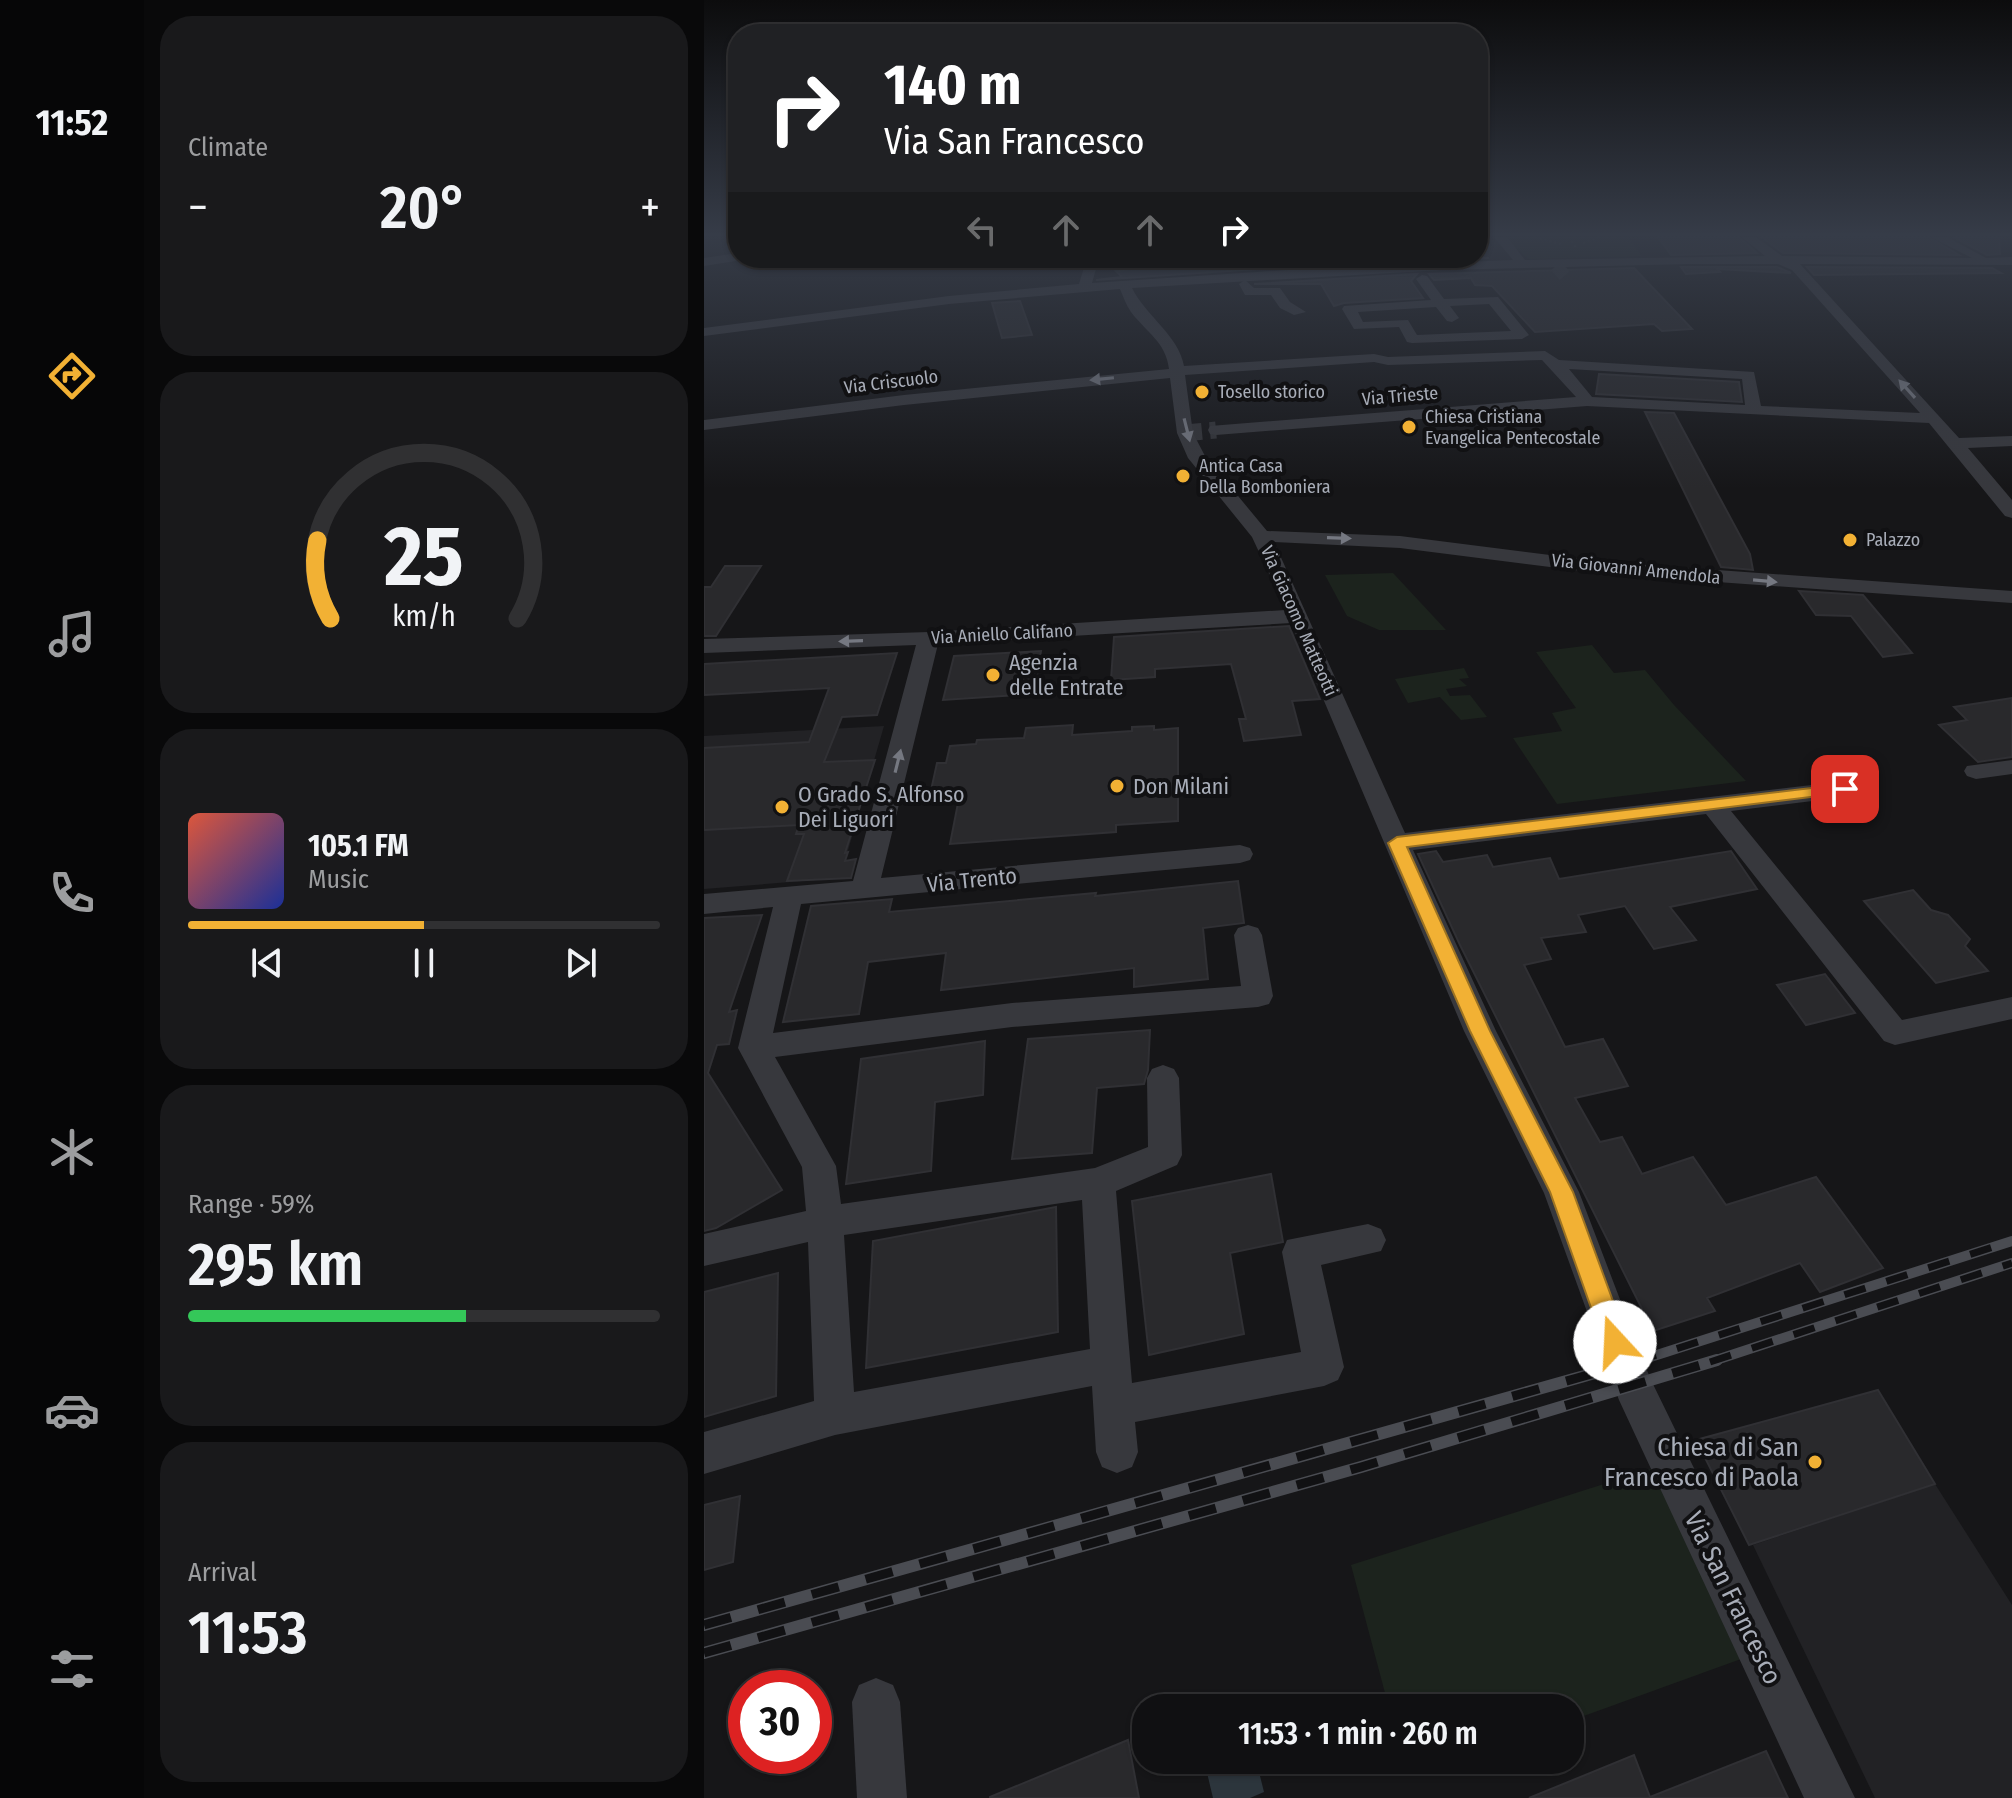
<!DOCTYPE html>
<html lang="en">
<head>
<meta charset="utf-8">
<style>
  body { margin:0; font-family:"Fira Sans Condensed",sans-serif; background:#19191b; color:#f1f3f6; height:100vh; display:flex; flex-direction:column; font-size:30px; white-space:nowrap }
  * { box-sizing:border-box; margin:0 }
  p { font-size:26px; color:#9c9d9f }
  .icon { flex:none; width:44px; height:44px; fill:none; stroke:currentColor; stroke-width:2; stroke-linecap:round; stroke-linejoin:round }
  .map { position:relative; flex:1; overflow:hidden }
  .side { display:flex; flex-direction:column; gap:16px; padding:16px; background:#09090a; width:560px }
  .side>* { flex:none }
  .hud { position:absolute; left:24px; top:24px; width:760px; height:244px; border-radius:32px; box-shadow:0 2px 6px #0004,0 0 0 2px #303032; background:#202124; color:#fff; overflow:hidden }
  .speed { position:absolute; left:24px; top:1670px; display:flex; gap:16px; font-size:40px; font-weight:700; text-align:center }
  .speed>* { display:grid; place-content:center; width:104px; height:104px; border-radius:50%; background:#101012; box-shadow:0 2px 6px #0004,0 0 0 2px #303032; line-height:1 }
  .speed .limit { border:12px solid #d22; background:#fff; color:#111 }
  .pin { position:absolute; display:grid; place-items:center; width:68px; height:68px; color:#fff; margin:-34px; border-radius:16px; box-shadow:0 4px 12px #0006 }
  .me { position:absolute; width:88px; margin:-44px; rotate:340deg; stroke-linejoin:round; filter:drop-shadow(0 0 6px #0008) }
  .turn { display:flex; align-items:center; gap:28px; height:168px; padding:0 24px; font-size:36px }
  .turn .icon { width:104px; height:104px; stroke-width:2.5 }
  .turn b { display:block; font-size:56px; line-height:68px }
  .lanes { display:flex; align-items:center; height:76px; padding:0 24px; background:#0003; justify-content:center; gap:40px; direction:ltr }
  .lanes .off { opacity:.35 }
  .big { font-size:60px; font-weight:600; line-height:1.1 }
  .side .card { flex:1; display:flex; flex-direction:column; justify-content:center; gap:12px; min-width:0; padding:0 28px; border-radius:32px; background:#19191b }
  .side .dial { align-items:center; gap:0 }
  .dial svg { height:208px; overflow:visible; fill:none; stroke:#303032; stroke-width:7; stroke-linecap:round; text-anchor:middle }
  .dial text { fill:#f1f3f6; stroke:none }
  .song { display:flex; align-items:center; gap:24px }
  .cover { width:96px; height:96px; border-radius:12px; background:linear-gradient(135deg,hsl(10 70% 55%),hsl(230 70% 35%)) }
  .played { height:8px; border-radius:4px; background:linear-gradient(90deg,#f2b134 50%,#303032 50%) }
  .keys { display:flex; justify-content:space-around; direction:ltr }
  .heat { display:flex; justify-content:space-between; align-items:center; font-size:44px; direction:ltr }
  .charge { height:12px; border-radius:6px; background:linear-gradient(90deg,#34c759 59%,#303032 0) }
  .trip { position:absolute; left:428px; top:1694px; width:452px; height:80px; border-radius:32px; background:#101012; box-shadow:0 2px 6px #0004,0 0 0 2px #303032; font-weight:600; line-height:80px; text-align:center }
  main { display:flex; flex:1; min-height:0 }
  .dock { display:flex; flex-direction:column; width:144px; justify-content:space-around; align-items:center; background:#060607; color:#9c9d9f }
  .dock .icon { width:56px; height:56px }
  .dock .current { color:#f2b134 }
  .dock b { font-size:36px; color:#f1f3f6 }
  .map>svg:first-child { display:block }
  .built { fill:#222225 }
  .green { fill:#1c231d }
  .water { fill:#2c353c }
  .building { fill:#29292c; stroke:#303034; stroke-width:2 }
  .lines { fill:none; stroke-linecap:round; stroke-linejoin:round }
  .minor-tunnel-far1 { stroke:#333438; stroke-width:13; stroke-dasharray:13 7; stroke-linecap:butt }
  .minor-tunnel { stroke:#333438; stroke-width:17; stroke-dasharray:17 8; stroke-linecap:butt }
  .path { stroke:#3d3f44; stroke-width:2; stroke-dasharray:2 3; stroke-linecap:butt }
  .minor { fill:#37383d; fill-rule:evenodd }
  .rail-far1-casing { stroke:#4a4c52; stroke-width:10 }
  .rail-casing { stroke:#4a4c52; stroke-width:12 }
  .rail-far1 { stroke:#111113; stroke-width:7; stroke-dasharray:22; stroke-linecap:butt }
  .rail { stroke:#111113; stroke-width:9; stroke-dasharray:28; stroke-linecap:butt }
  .oneway { fill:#757881 }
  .route { fill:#f2b134; stroke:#9d7322; stroke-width:2 }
  .poi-dot { fill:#f2b134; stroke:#111113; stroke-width:3 }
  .labels { text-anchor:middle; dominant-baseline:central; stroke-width:8; stroke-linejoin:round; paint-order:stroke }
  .far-street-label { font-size:18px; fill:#a8adb8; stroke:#111113 }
  .far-poi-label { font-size:18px; fill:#a8adb8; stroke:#111113; text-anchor:start }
  .poi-label { font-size:22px; fill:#a8adb8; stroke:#111113; text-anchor:start }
  .street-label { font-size:22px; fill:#a8adb8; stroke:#111113 }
  .near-poi-label { font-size:26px; fill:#a8adb8; stroke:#111113; text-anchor:end }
  .near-street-label { font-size:26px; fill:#a8adb8; stroke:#111113 }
</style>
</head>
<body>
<main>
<nav class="dock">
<b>11:52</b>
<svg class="icon current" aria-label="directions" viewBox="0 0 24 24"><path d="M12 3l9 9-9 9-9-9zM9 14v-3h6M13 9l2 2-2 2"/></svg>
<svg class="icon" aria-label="music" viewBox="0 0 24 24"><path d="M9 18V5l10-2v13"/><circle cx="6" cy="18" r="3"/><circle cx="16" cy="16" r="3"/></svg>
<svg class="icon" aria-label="phone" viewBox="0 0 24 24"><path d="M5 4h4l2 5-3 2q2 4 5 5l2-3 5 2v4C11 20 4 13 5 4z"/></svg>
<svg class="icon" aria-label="climate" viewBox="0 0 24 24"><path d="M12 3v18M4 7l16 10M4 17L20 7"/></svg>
<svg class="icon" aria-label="car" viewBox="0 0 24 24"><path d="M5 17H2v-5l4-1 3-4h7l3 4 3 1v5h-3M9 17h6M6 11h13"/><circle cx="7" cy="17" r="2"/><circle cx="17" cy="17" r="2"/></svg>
<svg class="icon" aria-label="filters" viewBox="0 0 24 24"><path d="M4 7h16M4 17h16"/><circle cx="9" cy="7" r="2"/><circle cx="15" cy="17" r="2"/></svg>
</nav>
<section class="side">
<div class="card"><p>Climate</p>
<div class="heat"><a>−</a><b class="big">20°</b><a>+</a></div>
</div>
<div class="card dial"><svg viewBox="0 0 100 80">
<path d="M14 69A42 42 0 1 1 86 69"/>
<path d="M14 69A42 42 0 0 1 9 39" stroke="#f2b134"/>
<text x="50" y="56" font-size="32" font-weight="700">25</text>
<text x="50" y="72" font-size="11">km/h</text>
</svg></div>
<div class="card">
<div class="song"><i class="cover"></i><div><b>105.1 FM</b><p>Music</p></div></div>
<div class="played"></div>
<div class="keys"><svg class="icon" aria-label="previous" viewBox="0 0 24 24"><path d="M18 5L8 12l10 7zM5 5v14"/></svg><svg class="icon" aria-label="pause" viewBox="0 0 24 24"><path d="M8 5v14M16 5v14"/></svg><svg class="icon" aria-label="next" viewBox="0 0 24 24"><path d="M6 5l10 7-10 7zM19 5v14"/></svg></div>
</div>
<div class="card"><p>Range · 59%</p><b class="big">295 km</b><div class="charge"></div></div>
<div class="card"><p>Arrival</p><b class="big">11:53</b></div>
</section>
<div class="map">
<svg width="1308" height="1798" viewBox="0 0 1308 1798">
  <rect width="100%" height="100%" fill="#161618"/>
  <!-- built -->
  <g class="built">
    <polygon points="180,726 136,878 0,889 0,736"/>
    <polygon points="1231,1484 1308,1605 1308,1798 1171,1798 1049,1545"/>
  </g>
  <!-- green -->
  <g class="green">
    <polygon points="799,237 924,237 938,256 824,259 816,251 810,251"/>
    <polygon points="689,573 742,630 675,630 643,616 621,575"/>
    <polygon points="888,645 910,673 941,670 970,705 1042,781 853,804 809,738 858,731 848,713 872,708 832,652"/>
    <polygon points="760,668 765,678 755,679 763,686 742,689 746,696 766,695 783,717 757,720 736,697 704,703 691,679"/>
    <polygon points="950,1468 1037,1659 866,1721 866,1708 685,1708 647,1565"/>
  </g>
  <!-- water -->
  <polygon class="water" points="500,1760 552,1760 560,1792 546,1798 509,1798"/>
  <!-- building -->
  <g class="building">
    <polygon points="954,237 1035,237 1053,253 967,255"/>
    <polygon points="1058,237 1224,237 1255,255 1079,253"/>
    <polygon points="1250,237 1295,237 1296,254 1283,255"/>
    <polygon points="447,258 520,258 536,259 536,262 605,258 785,258 614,265 392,280 418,277 412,271 422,270 421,267 451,265"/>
    <polygon points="977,267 1073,267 1087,273 1013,269 1016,272 982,274"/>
    <polygon points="1103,267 1288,268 1297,273 1110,275"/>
    <polygon points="930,268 988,329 958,331 950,324 831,332 788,286 771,285 767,278 730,280 725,274"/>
    <polygon points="713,274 707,281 719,298 640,303 630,306 617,284 550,284"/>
    <polygon points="316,301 328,335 298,338 288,303"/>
    <polygon points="895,374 1035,382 1038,402 892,394"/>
    <polygon points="941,412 970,413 1046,554 1049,570 1017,567"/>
    <polygon points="21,566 57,566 12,636 0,636 0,587 7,587"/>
    <polygon points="1095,591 1159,595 1208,653 1179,657 1147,616 1112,615"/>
    <polygon points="585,626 616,699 588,701 597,735 540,741 535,719 542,719 527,664 451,669 451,677 407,680 410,637"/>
    <polygon points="337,651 330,694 239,700 250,656"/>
    <polygon points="193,653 173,715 138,717 120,762 171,760 141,853 144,852 141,861 152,859 147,878 83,881 100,834 92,834 95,825 0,830 0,748 105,742 125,688 0,695 0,664"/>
    <polygon points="1308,698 1308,757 1274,762 1235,725 1263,720 1250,707"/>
    <polygon points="369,725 368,735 428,731 428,727 450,726 450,730 474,728 474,821 412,825 412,832 246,844 256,793 226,795 233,763 242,763 246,746 272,744 273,740 320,738 322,728"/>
    <polygon points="732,851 739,862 783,855 789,867 846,858 855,879 1027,851 1053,889 966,907 992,940 950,949 921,906 874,915 882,932 837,938 847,959 820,965 861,1047 899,1039 924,1086 871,1098 896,1142 918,1137 938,1174 989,1157 1022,1205 1112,1177 1179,1268 1116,1292 1096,1263 1003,1298 1011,1311 949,1331 756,945 714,854"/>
    <polygon points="534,881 540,923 499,928 504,979 430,987 430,968 237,990 242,953 164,962 155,1014 79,1022 107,906 188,899 185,912 392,893 391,896"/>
    <polygon points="1209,890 1227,910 1244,915 1266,939 1261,946 1284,971 1232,983 1160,901"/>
    <polygon points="58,915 25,1012 33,1010 25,1044 13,1045 4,1073 78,1190 12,1228 0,1231 0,918"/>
    <polygon points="1121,974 1151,1013 1102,1025 1073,985"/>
    <polygon points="446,1030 444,1070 440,1084 393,1088 388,1153 308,1159 324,1039"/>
    <polygon points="281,1041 279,1095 231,1102 227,1171 142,1184 157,1059"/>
    <polygon points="567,1174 579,1242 526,1253 540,1334 445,1355 428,1201"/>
    <polygon points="352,1207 354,1332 162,1368 169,1241"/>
    <polygon points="74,1273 72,1396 0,1417 0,1292"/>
    <polygon points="1174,1390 1231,1484 1045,1545 992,1440"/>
    <polygon points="36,1496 29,1562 0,1570 0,1505"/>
    <polygon points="424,1740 435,1798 286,1798 286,1797"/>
    <polygon points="1062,1751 1084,1798 825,1798 930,1755 946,1797"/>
  </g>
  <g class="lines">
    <!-- minor-tunnel-far1 -->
    <polyline class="minor-tunnel-far1" points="852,266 861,276"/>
    <!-- minor-tunnel -->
    <polyline class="minor-tunnel" points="481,433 512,430"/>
    <!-- path -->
    <g class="path">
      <polyline points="831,237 857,244"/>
      <polyline points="865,237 872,248"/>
      <polyline points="879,243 896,237"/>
    </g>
    <!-- minor -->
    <g class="minor">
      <path d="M790,237H803L821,260L1061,256L1038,237H1052L1078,256L1268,258L1227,237H1243L1282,258L1308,257V265L1096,264L1255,438L1308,436V446L1264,448L1308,500V518L1301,516L1225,423L883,406L512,435L506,434L504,430L506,426L872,397L838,360L684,365L670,362L481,375L489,433L501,456L563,531L696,536L902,562L1308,591V603L902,574L696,548L570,542L701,833L1141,781L1150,783L1154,789L1150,795L1141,797L1027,811L1198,1020L1308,997V1019L1191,1045L1180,1041L1002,814L709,850L792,1031L875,1192L946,1378L1151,1798H1100L915,1400L840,1193L760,1031L587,623L234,644L177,878L536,845L546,848L549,854L546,860L536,863L97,904L69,1033L308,1003L537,986L530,935L534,928L544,925L554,928L558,935L569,996L565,1004L554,1007L308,1027L71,1057L132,1166L137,1204L391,1168L444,1147L443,1078L448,1069L459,1065L470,1069L475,1078L478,1155L473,1165L412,1191L428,1383L597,1352L578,1252L583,1240L664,1224L677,1229L682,1240L677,1251L617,1265L640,1367L634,1380L620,1386L431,1422L434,1452L428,1467L413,1473L398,1467L392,1452L388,1386L131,1435L0,1474V1432L110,1401L104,1242L0,1266V1234L102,1211L98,1167L34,1048L69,907L0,914V894L149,881L212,645L0,653V639L225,632L582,610L548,537L484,458L473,433L466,378L200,405L0,430V420L200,395L465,369C462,342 442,332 427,312C422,305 419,296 416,289L245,304L0,336V328L245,296L375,284L383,258H395L388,283L614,268L809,260ZM985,264H1074L1088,270L1216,413L1057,406L1050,372L855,360L841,351L684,357L670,354L480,366C475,336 442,316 428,288L738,270ZM865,369L1038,379L1041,405L888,397ZM378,1200L386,1349L150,1392L140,1235Z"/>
      <polygon points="34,253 34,258 38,260 0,266 0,258"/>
      <path d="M718,275L723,276L740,299L794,297L825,335L818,339L708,343L703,342L695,327L650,329L638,309L640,306L727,300L712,279ZM785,304L807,331L713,335L704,320L659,322L654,312L732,307L743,321L748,322L755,318L746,306Z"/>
      <polygon points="541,280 550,288 576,288 586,302 602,312 590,315 576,308 567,295 541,295 535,284"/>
      <polygon points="1308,760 1308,774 1272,779 1263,776 1260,771 1263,766"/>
      <polygon points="172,1678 189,1685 196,1702 203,1798 153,1798 148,1702 155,1685"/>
    </g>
    <!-- rail-far1 casing -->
    <g class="rail-far1-casing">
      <g id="rail-far1">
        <polyline points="931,1362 1308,1241"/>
        <polyline points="1006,1362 1308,1263"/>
      </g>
    </g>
    <!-- rail casing -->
    <g class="rail-casing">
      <g id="rail">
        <polyline points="0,1625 937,1360"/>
        <polyline points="0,1653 657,1467 1013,1360"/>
      </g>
    </g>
    <!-- rail-far1 -->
    <use href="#rail-far1" class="rail-far1"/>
    <!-- rail -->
    <use href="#rail" class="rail"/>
  </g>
  <!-- one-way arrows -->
  <defs><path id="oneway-solid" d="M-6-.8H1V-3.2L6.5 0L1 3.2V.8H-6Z" transform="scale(2)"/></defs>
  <g class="oneway">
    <use href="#oneway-solid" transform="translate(398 379) rotate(174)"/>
    <use href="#oneway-solid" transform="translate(1203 389) rotate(-132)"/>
    <use href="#oneway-solid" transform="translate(483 430) rotate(76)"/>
    <use href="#oneway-solid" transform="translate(635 538) rotate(2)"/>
    <use href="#oneway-solid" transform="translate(1061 581) rotate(5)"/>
    <use href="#oneway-solid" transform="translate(147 641) rotate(178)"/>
    <use href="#oneway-solid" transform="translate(194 761) rotate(-76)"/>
  </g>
  <!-- sky -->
  <linearGradient id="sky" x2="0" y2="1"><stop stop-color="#0c0c0d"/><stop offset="0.48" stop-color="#363c48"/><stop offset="1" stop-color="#363c48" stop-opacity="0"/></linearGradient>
  <rect width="1308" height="489" fill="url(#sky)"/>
  <!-- route -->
  <polygon class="route" points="1141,784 1147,785 1149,789 1147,792 703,847 786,1031 869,1192 924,1342 920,1350 911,1354 902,1350 846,1192 766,1031 684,843 693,837"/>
  <!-- markers -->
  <g class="poi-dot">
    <circle cx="498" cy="392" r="8"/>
    <circle cx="705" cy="427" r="8"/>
    <circle cx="479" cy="476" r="8"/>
    <circle cx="1146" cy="540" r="8"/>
    <circle cx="289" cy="675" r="8"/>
    <circle cx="413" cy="786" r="8"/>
    <circle cx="78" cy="807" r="8"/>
    <circle cx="1111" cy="1462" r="8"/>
  </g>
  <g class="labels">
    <!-- far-street labels -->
    <g class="far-street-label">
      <text transform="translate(187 382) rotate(-7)">Via Criscuolo</text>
      <text transform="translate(696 396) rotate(-5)">Via Trieste</text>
      <text transform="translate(932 569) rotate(6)">Via Giovanni Amendola</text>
      <text transform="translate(595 621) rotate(66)">Via Giacomo Matteotti</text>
      <text transform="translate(298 634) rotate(-3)">Via Aniello Califano</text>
    </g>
    <!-- far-poi labels -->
    <g class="far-poi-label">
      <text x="514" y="392">Tosello storico</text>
      <text x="721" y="417">Chiesa Cristiana<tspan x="721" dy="21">Evangelica Pentecostale</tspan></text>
      <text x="495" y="466">Antica Casa<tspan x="495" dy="21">Della Bomboniera</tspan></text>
      <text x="1162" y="540">Palazzo</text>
    </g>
    <!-- poi labels -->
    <g class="poi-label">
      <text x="305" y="662">Agenzia<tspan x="305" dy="25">delle Entrate</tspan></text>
      <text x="429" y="786">Don Milani</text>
      <text x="94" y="794">O Grado S. Alfonso<tspan x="94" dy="25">Dei Liguori</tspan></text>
    </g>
    <!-- street labels -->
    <g class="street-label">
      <text transform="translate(268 880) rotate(-6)">Via Trento</text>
    </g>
    <!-- near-poi labels -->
    <g class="near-poi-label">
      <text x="1095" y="1447">Chiesa di San<tspan x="1095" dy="30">Francesco di Paola</tspan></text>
    </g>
    <!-- near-street labels -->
    <g class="near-street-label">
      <text transform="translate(1029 1598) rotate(64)">Via San Francesco</text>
    </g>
  </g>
</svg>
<div class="speed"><div class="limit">30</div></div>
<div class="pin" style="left:1141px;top:789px;background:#d93025"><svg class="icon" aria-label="arrive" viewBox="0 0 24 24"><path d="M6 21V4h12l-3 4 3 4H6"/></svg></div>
<svg class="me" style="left:911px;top:1342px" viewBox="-20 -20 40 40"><circle r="19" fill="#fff"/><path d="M0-13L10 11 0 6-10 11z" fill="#f2b134"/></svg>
<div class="trip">11:53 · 1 min · 260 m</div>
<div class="hud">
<div class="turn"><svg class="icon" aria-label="right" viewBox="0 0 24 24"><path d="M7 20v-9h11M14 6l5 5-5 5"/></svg><div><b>140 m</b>Via San Francesco</div></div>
<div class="lanes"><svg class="icon off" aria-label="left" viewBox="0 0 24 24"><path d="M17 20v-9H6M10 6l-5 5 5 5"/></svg><svg class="icon off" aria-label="ahead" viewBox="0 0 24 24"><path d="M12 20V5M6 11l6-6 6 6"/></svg><svg class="icon off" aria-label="ahead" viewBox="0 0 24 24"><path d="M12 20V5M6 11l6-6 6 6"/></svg><svg class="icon" aria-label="right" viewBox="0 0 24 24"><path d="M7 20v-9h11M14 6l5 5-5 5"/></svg></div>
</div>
</div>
</main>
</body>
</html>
